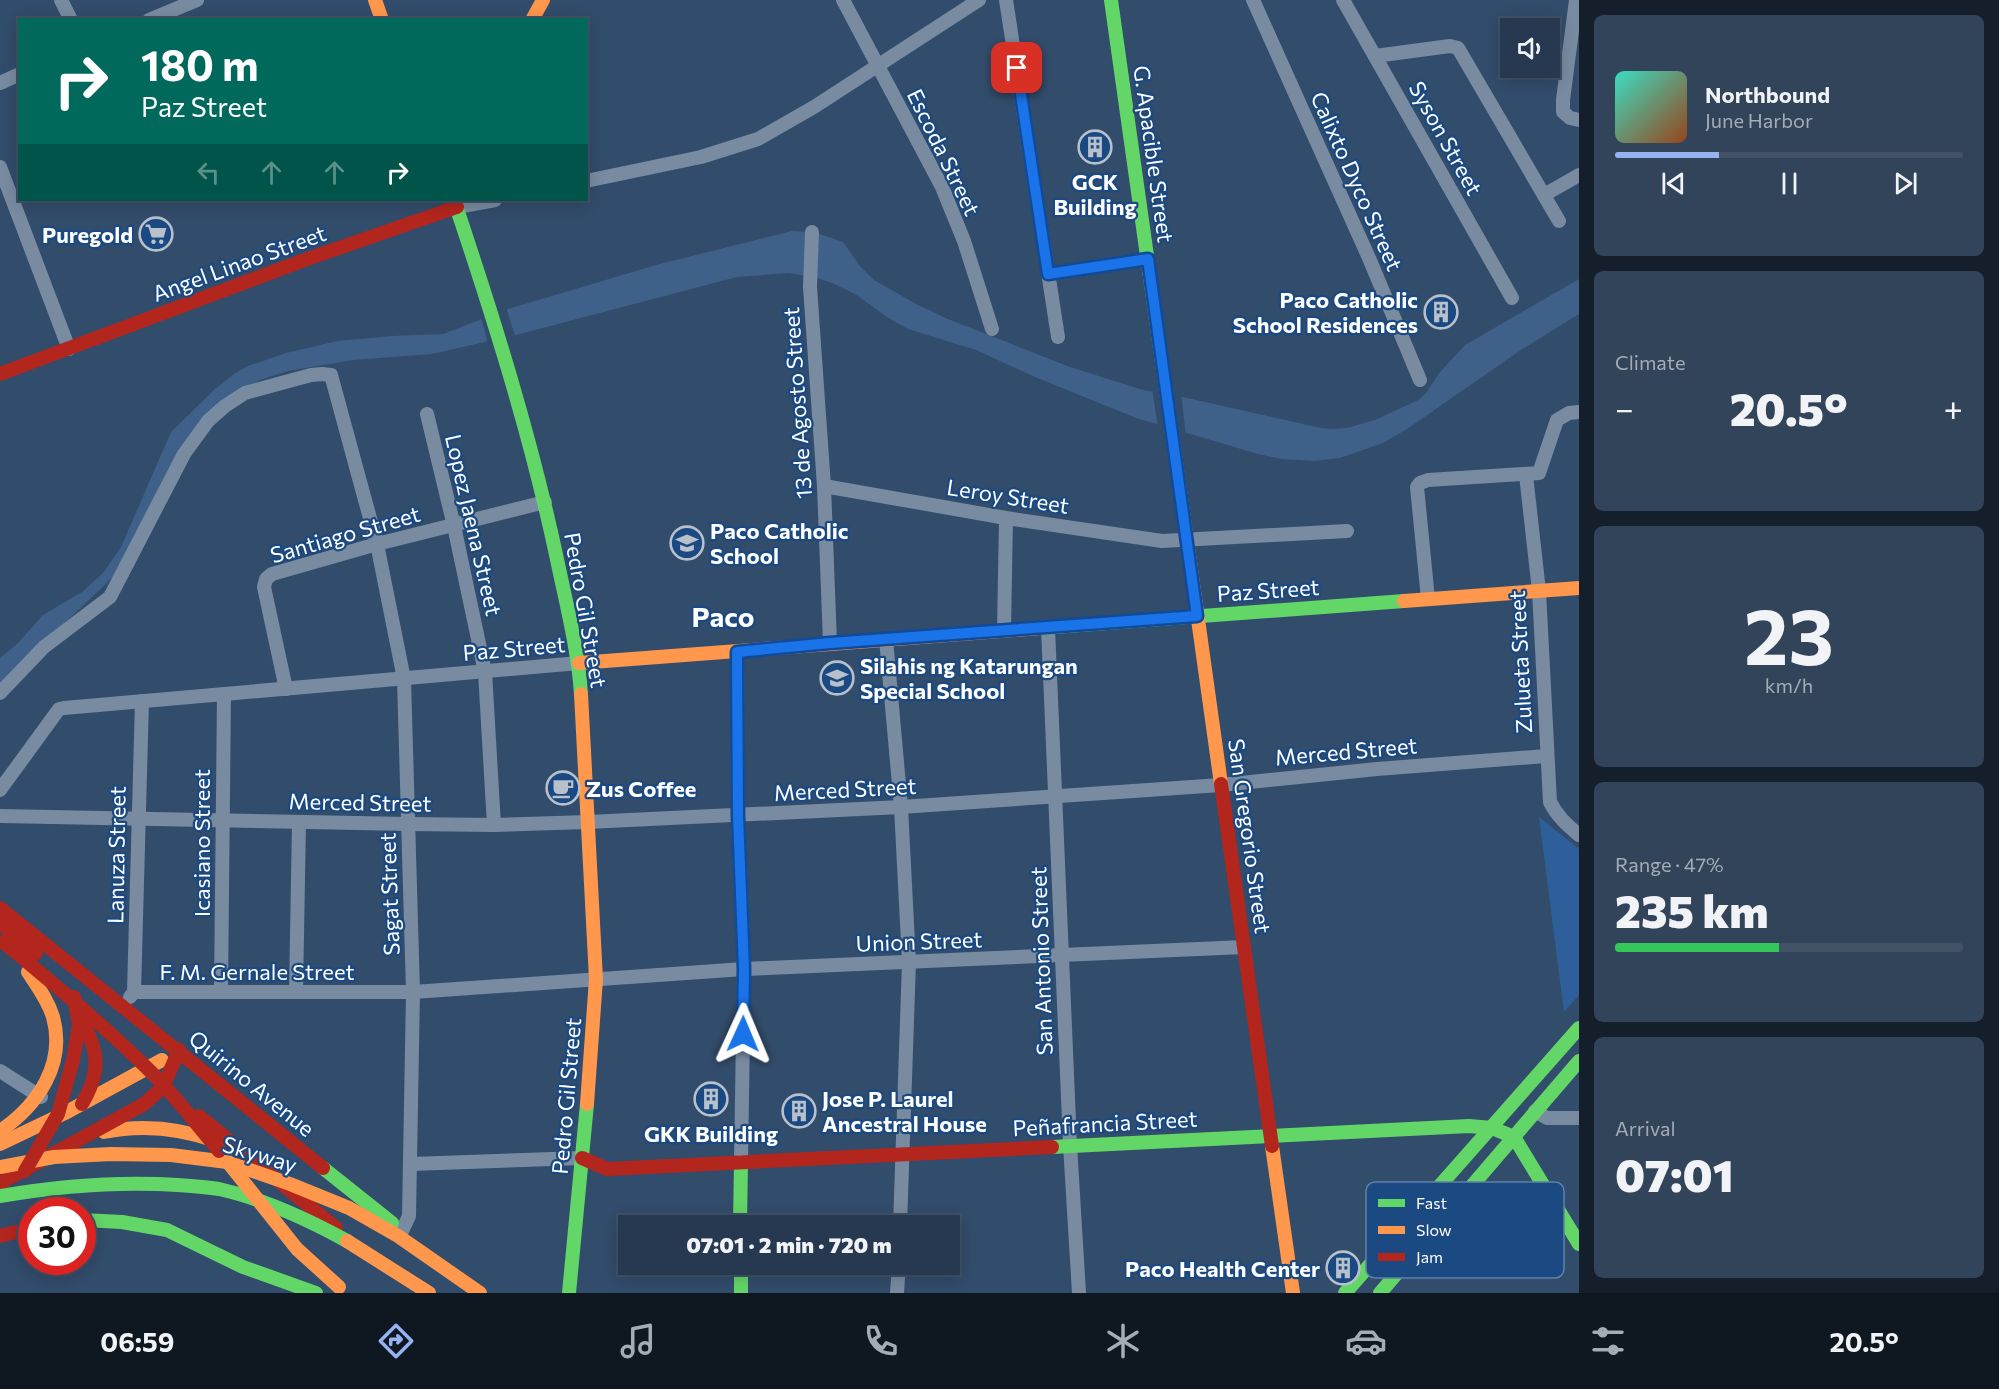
<!DOCTYPE html>
<html lang="en">
<head>
<meta charset="utf-8">
<style>
  body { margin:0; font-family:Commissioner,sans-serif; background:#32445a; color:#f1f3f6; height:100vh; display:flex; flex-direction:column; font-size:22px; white-space:nowrap }
  * { box-sizing:border-box; margin:0 }
  p { font-size:20px; color:#a4acb7 }
  .icon { flex:none; width:33px; height:33px; fill:none; stroke:currentColor; stroke-width:2; stroke-linecap:round; stroke-linejoin:round }
  .map { position:relative; flex:1; overflow:hidden }
  .details { display:flex; flex-direction:column; gap:15px; padding:15px; background:#151f2c; width:420px }
  .details>* { flex:none }
  .banner { position:absolute; left:18px; top:18px; width:570px; height:183px; border-radius:0px; box-shadow:0 3px 15px #0003,0 0 0 2px #425367; background:#00695c; color:#fff; overflow:hidden }
  .fabs { position:absolute; left:1500px; top:18px; display:grid; gap:12px }
  .fabs a { display:grid; place-items:center; width:60px; height:60px; border-radius:0px; background:#263950; box-shadow:0 3px 15px #0003,0 0 0 2px #425367; font-size:30px }
  .speed { position:absolute; left:18px; top:1197px; display:flex; gap:12px; font-size:30px; font-weight:700; text-align:center }
  .speed>* { display:grid; place-content:center; width:78px; height:78px; border-radius:50%; background:#263950; box-shadow:0 3px 15px #0003,0 0 0 2px #425367; line-height:1 }
  .speed .limit { border:9px solid #d22; background:#fff; color:#111 }
  .pin { position:absolute; display:grid; place-items:center; width:51px; height:51px; color:#fff; margin:-26px; border-radius:12px; box-shadow:0 3px 9px #0006 }
  .me { position:absolute; width:66px; margin:-33px; rotate:1deg; stroke-linejoin:round; filter:drop-shadow(0 0 4px #0008) }
  .turn { display:flex; align-items:center; gap:21px; height:126px; padding:0 24px; font-size:27px }
  .turn .icon { width:78px; height:78px; stroke-width:2.5 }
  .turn b { display:block; font-size:42px; line-height:51px }
  .lanes { display:flex; align-items:center; height:57px; padding:0 24px; background:#0003; justify-content:center; gap:30px; direction:ltr }
  .lanes .off { opacity:.35 }
  .big { font-size:45px; font-weight:800; line-height:1.1 }
  .details .card { flex:1; display:flex; flex-direction:column; justify-content:center; gap:9px; min-width:0; padding:0 21px; border-radius:9px; background:#32445a }
  .details .dial { align-items:center; gap:0 }
  .dial b { font-size:78px; line-height:1 }
  .song { display:flex; align-items:center; gap:18px }
  .cover { width:72px; height:72px; border-radius:9px; background:linear-gradient(135deg,hsl(170 70% 55%),hsl(20 70% 35%)) }
  .played { height:6px; border-radius:3px; background:linear-gradient(90deg,#95b2f1 30%,#425367 30%) }
  .keys { display:flex; justify-content:space-around; direction:ltr }
  .heat { display:flex; justify-content:space-between; align-items:center; font-size:33px; direction:ltr }
  .charge { height:9px; border-radius:4px; background:linear-gradient(90deg,#34c759 47%,#425367 0) }
  .trip { position:absolute; left:618px; top:1215px; width:342px; height:60px; border-radius:0px; background:#263950; box-shadow:0 3px 15px #0003,0 0 0 2px #425367; font-weight:800; line-height:60px; text-align:center }
  .menu { display:flex; height:96px; justify-content:space-around; align-items:center; background:#0f1720; color:#a4acb7 }
  .menu .icon { width:42px; height:42px }
  .menu .current { color:#95b2f1 }
  .menu b { font-size:27px; color:#f1f3f6 }
  main { display:flex; flex:1; min-height:0 }
  .map>svg:first-child { display:block }
  .green { fill:#2f5f9a }
  .water { fill:#3e6089 }
  .pier { fill:#324c6b }
  .lines { fill:none; stroke-linecap:round; stroke-linejoin:round }
  .street { stroke:#788ba1; stroke-width:14 }
  .fast { stroke:#63d668; stroke-width:14 }
  .slow { stroke:#ff974d; stroke-width:14 }
  .jam { stroke:#b3261e; stroke-width:14 }
  .fast-bridge { stroke:#63d668; stroke-width:14 }
  .slow-bridge { stroke:#ff974d; stroke-width:14 }
  .jam-bridge { stroke:#b3261e; stroke-width:14 }
  .route-casing { stroke:#114b97; stroke-width:15 }
  .route { stroke:#1a73e8; stroke-width:10 }
  .labels { text-anchor:middle; dominant-baseline:central; stroke-width:4.5; stroke-linejoin:round; paint-order:stroke }
  .street-label { font-size:22px; fill:#fff; stroke:#1b4982 }
  .poi-label { font-size:22px; font-weight:bold; fill:#fff; stroke:#1b4982; text-anchor:start }
  .district-label { font-size:28px; font-weight:bold; fill:#fff; stroke:#1b4982 }
  .key { fill:#1b4982; stroke:#5f80a8; stroke-width:1.5 }
  .key-label { font-size:16px; fill:#fff }
</style>
</head>
<body>
<main>
<div class="map">
<svg width="1579" height="1293" viewBox="0 0 1579 1293">
  <rect width="100%" height="100%" fill="#324c6b"/>
  <!-- green -->
  <polygon class="green" points="1539,817 1579,849 1579,995 1564,1012"/>
  <!-- water -->
  <polygon class="water" points="792,231 814,232 843,242 860,266 874,280 916,304 948,319 1070,367 1143,390 1183,397 1321,428 1334,429 1347,428 1375,420 1418,400 1426,393 1440,372 1465,345 1579,279 1579,314 1521,350 1407,429 1383,443 1340,458 1314,461 1281,459 1258,454 1136,418 1035,377 976,350 908,329 887,317 855,294 832,283 814,277 788,273 737,277 516,335 432,354 353,360 288,371 260,380 235,395 211,416 114,576 0,685 0,658 18,643 43,615 82,592 103,573 121,547 171,432 215,389 234,374 248,366 286,353 337,341 392,336 443,334 508,309 656,265"/>
  <!-- pier -->
  <g class="pier">
    <polygon points="506,307 515,336 488,344 481,317"/>
    <polygon points="1152,388 1181,393 1186,437 1158,428"/>
  </g>
  <g class="lines">
    <!-- street -->
    <g class="street">
      <polyline points="61,0 71,20"/>
      <polyline points="843,0 942,187 964,241 992,329"/>
      <polyline points="1006,0 1058,337"/>
      <polyline points="1253,0 1369,258 1420,380"/>
      <polyline points="1343,0 1512,298"/>
      <polyline points="1576,0 1563,100 1563,112 1570,118 1579,120"/>
      <polyline points="149,20 197,0"/>
      <polyline points="1375,56 1450,46 1458,48 1559,221"/>
      <polyline points="0,83 20,74"/>
      <polyline points="0,167 69,349"/>
      <polyline points="586,181 701,157 758,139 814,107 979,0"/>
      <polyline points="1544,195 1579,175"/>
      <polyline points="457,207 495,200"/>
      <polyline points="812,232 810,287 824,486 830,643"/>
      <polyline points="1048,274 1148,259"/>
      <polyline points="427,414 454,526 485,672 494,825"/>
      <path d="M1526,475L1539,591L1550,802C1557,816 1567,825 1579,835"/>
      <polyline points="824,486 1006,518 1162,541 1347,531"/>
      <polyline points="1428,599 1417,487 1420,483 1428,480 1539,473 1557,420 1569,413 1579,412"/>
      <polyline points="1048,628 1070,1145 1079,1293"/>
      <polyline points="1004,631 1006,518"/>
      <polyline points="886,639 901,807 909,962 900,1226"/>
      <polyline points="737,652 738,816 744,969 741,1162"/>
      <polyline points="286,689 264,587 266,579 272,574 377,544 545,502"/>
      <polyline points="0,693 44,647 110,597 184,454 208,421 225,406 245,393 311,375 322,374 331,375 377,544 404,679 413,992 409,1216 402,1231"/>
      <polyline points="0,790 59,709 64,708 579,663"/>
      <polyline points="0,816 408,824 494,825 588,822 901,807 1221,785 1377,769 1546,756"/>
      <polyline points="134,992 413,992 744,969 1244,947"/>
      <polyline points="221,992 224,694"/>
      <polyline points="296,992 299,822"/>
      <polyline points="130,997 134,992 142,701"/>
      <polyline points="0,1071 41,1097"/>
      <polyline points="1535,1111 1547,1118 1579,1118"/>
      <polyline points="411,1164 582,1158"/>
      <polyline points="897,1293 899,1264"/>
    </g>
    <!-- fast -->
    <g class="fast">
      <polyline points="1111,0 1176,462"/>
      <path d="M454,200C494,319 532,440 558,564C567,607 578,650 581,694"/>
      <polyline points="1041,628 1404,601"/>
      <polyline points="1514,1137 1579,1244"/>
      <polyline points="1052,1147 1469,1126 1492,1128 1514,1137"/>
      <polyline points="323,1168 392,1223"/>
      <polyline points="82,1220 122,1222 167,1230 243,1267 316,1293"/>
      <polyline points="740,1226 741,1162"/>
      <polyline points="741,1264 741,1293"/>
      <polyline points="569,1293 587,1104"/>
      <polyline points="1345,1293 1579,1028"/>
      <polyline points="1380,1293 1579,1061"/>
    </g>
    <!-- slow -->
    <g class="slow">
      <polyline points="375,0 382,20"/>
      <polyline points="532,20 543,0"/>
      <polyline points="1176,462 1221,784"/>
      <polyline points="1404,601 1579,588"/>
      <polyline points="579,663 1041,628"/>
      <polyline points="581,694 596,979 587,1104"/>
      <path d="M104,1132C143,1124 179,1128 216,1141"/>
      <polyline points="0,1144 65,1113 162,1060"/>
      <polyline points="1272,1146 1293,1293"/>
    </g>
    <!-- jam -->
    <g class="jam">
      <polyline points="0,374 310,258 457,207"/>
      <polyline points="1221,784 1272,1146"/>
      <polyline points="0,908 323,1168"/>
      <polyline points="0,923 36,953"/>
      <path d="M82,1022C100,1053 100,1073 82,1104"/>
      <polyline points="199,1116 336,1228"/>
      <polyline points="582,1158 607,1169 1052,1147"/>
      <polyline points="0,1183 144,1104 163,1087 179,1050"/>
      <polyline points="0,1236 32,1228"/>
    </g>
    <!-- fast-bridge -->
    <path class="fast-bridge" d="M0,1196C59,1186 118,1181 178,1185C192,1186 206,1187 219,1189C264,1199 307,1219 347,1241"/>
    <!-- slow-bridge -->
    <g class="slow-bridge">
      <path d="M0,1131C38,1105 66,1064 53,1017C48,1000 37,986 28,972"/>
      <polyline points="219,1151 297,1249 339,1287"/>
      <polyline points="0,1167 54,1157 111,1154 171,1155 227,1162 290,1184 349,1208 398,1236 480,1293"/>
      <polyline points="347,1241 429,1293"/>
    </g>
    <!-- jam-bridge -->
    <g class="jam-bridge">
      <path d="M3,942C53,983 107,1028 153,1074C177,1098 197,1125 219,1151"/>
      <polyline points="25,1171 58,1114 73,1060 79,1025 74,997"/>
    </g>
  </g>
  <g class="lines">
    <!-- route casing -->
    <g class="route-casing">
      <polyline id="route" points="743,1034 744,969 738,816 737,652 830,643 1197,616 1148,259 1048,274 1017,68"/>
    </g>
    <!-- route -->
    <use href="#route" class="route"/>
  </g>
  <!-- icons -->
  <defs>
    <g id="building-ring" transform="scale(1.725)"><circle r="9.5" fill="#1b4982" stroke="#b7c0cb" stroke-width="1.5"/><path d="M-4-6H4V6H1V3H-1V6H-4ZM-2.5-4.3h1.7v1.8h-1.7ZM.8-4.3h1.7v1.8H.8ZM-2.5-1h1.7V.8h-1.7ZM.8-1h1.7V.8H.8Z" fill="#b7c0cb"/></g>
    <g id="supermarket-ring" transform="scale(1.725)"><circle r="9.5" fill="#1b4982" stroke="#b7c0cb" stroke-width="1.5"/><path d="M-6-5.5h2.5l.6 2H6L4.5 2H-2.5L-4.4-4H-6ZM-1.5 3.2a1.3 1.3 0 1 0 .1 0ZM3 3.2a1.3 1.3 0 1 0 .1 0Z" fill="#b7c0cb"/></g>
    <g id="school-ring" transform="scale(1.725)"><circle r="9.5" fill="#1b4982" stroke="#b7c0cb" stroke-width="1.5"/><path d="M0-5L7-2L0 1L-7-2ZM-4 1L0 2.5L4 1V4Q0 6-4 4Z" fill="#b7c0cb"/></g>
    <g id="cafe-ring" transform="scale(1.725)"><circle r="9.5" fill="#1b4982" stroke="#b7c0cb" stroke-width="1.5"/><path d="M-5.5-4.5H6V0H3Q3 3.5 0 3.5H-2.5Q-5.5 3.5-5.5 0ZM3-3.2v2h1.7v-2ZM-6 4.5H4V6H-6Z" fill="#b7c0cb"/></g>
  </defs>
  <g fill-rule="evenodd">
    <use href="#building-ring" x="1095" y="147"/>
    <use href="#supermarket-ring" x="156" y="234"/>
    <use href="#building-ring" x="1441" y="312"/>
    <use href="#school-ring" x="687" y="543"/>
    <use href="#school-ring" x="837" y="678"/>
    <use href="#cafe-ring" x="563" y="788"/>
    <use href="#building-ring" x="711" y="1099"/>
    <use href="#building-ring" x="799" y="1111"/>
    <use href="#building-ring" x="1343" y="1268"/>
  </g>
  <g class="labels">
    <!-- street labels -->
    <g class="street-label">
      <text transform="translate(1446 138) rotate(61)">Syson Street</text>
      <text transform="translate(944 152) rotate(64)">Escoda Street</text>
      <text transform="translate(1154 154) rotate(82)">G. Apacible Street</text>
      <text transform="translate(1357 181) rotate(66)">Calixto Dyco Street</text>
      <text transform="translate(239 263) rotate(-20)">Angel Linao Street</text>
      <text transform="translate(797 403) rotate(-94)">13 de Agosto Street</text>
      <text transform="translate(1008 496) rotate(9)">Leroy Street</text>
      <text transform="translate(474 525) rotate(77)">Lopez Jaena Street</text>
      <text transform="translate(345 534) rotate(-16)">Santiago Street</text>
      <text transform="translate(1268 590) rotate(-4)">Paz Street</text>
      <text transform="translate(586 610) rotate(80)">Pedro Gil Street</text>
      <text transform="translate(514 648) rotate(-5)">Paz Street</text>
      <text transform="translate(1520 662) rotate(-93)">Zulueta Street</text>
      <text transform="translate(1346 751) rotate(-5)">Merced Street</text>
      <text transform="translate(845 789) rotate(-3)">Merced Street</text>
      <text transform="translate(360 802) rotate(1)">Merced Street</text>
      <text transform="translate(1250 836) rotate(82)">San Gregorio Street</text>
      <text transform="translate(201 843) rotate(-90)">Icasiano Street</text>
      <text transform="translate(116 855) rotate(-89)">Lanuza Street</text>
      <text transform="translate(389 894) rotate(-92)">Sagat Street</text>
      <text transform="translate(919 941) rotate(-2)">Union Street</text>
      <text transform="translate(1041 961) rotate(-92)">San Antonio Street</text>
      <text x="257" y="971">F. M. Gernale Street</text>
      <text transform="translate(252 1083) rotate(39)">Quirino Avenue</text>
      <text transform="translate(566 1096) rotate(-85)">Pedro Gil Street</text>
      <text transform="translate(1105 1123) rotate(-3)">Peñafrancia Street</text>
      <text transform="translate(260 1154) rotate(17)">Skyway</text>
    </g>
    <!-- poi labels -->
    <g class="poi-label">
      <text x="1095" y="181" text-anchor="middle">GCK<tspan x="1095" dy="25">Building</tspan></text>
      <text x="133" y="234" text-anchor="end">Puregold</text>
      <text x="1418" y="299" text-anchor="end">Paco Catholic<tspan x="1418" dy="25">School Residences</tspan></text>
      <text x="710" y="530">Paco Catholic<tspan x="710" dy="25">School</tspan></text>
      <text x="860" y="665">Silahis ng Katarungan<tspan x="860" dy="25">Special School</tspan></text>
      <text x="586" y="788">Zus Coffee</text>
      <text x="822" y="1098">Jose P. Laurel<tspan x="822" dy="25">Ancestral House</tspan></text>
      <text x="711" y="1133" text-anchor="middle">GKK Building</text>
      <text x="1320" y="1268" text-anchor="end">Paco Health Center</text>
    </g>
    <!-- district labels -->
    <g class="district-label">
      <text x="723" y="616">Paco</text>
    </g>
  </g>
  <!-- legend -->
  <rect x="1366" y="1182" width="198" height="96" rx="9" class="key"/>
  <rect x="1378" y="1199" width="27" height="8" fill="#63d668"/>
  <rect x="1378" y="1226" width="27" height="8" fill="#ff974d"/>
  <rect x="1378" y="1253" width="27" height="8" fill="#b3261e"/>
  <g class="key-label">
    <text x="1416" y="1209">Fast</text>
    <text x="1416" y="1236">Slow</text>
    <text x="1416" y="1263">Jam</text>
  </g>
</svg>
<div class="fabs">
<a><svg class="icon" aria-label="sound" viewBox="0 0 24 24"><path d="M4 9h4l5-4v14l-5-4H4zM17 9q2 3 0 6"/></svg></a>
</div>
<div class="speed"><div class="limit">30</div></div>
<div class="pin" style="left:1017px;top:68px;background:#d93025"><svg class="icon" aria-label="arrive" viewBox="0 0 24 24"><path d="M6 21V4h12l-3 4 3 4H6"/></svg></div>
<svg class="me" style="left:743px;top:1034px" viewBox="-20 -20 40 40"><path d="M0-17L14 15 0 8-14 15z" fill="#1a73e8" stroke="#fff" stroke-width="4"/></svg>
<div class="trip">07:01 · 2 min · 720 m</div>
<div class="banner">
<div class="turn"><svg class="icon" aria-label="right" viewBox="0 0 24 24"><path d="M7 20v-9h11M14 6l5 5-5 5"/></svg><div><b>180 m</b>Paz Street</div></div>
<div class="lanes"><svg class="icon off" aria-label="left" viewBox="0 0 24 24"><path d="M17 20v-9H6M10 6l-5 5 5 5"/></svg><svg class="icon off" aria-label="ahead" viewBox="0 0 24 24"><path d="M12 20V5M6 11l6-6 6 6"/></svg><svg class="icon off" aria-label="ahead" viewBox="0 0 24 24"><path d="M12 20V5M6 11l6-6 6 6"/></svg><svg class="icon" aria-label="right" viewBox="0 0 24 24"><path d="M7 20v-9h11M14 6l5 5-5 5"/></svg></div>
</div>
</div>
<section class="details">
<div class="card">
<div class="song"><i class="cover"></i><div><b>Northbound</b><p>June Harbor</p></div></div>
<div class="played"></div>
<div class="keys"><svg class="icon" aria-label="previous" viewBox="0 0 24 24"><path d="M18 5L8 12l10 7zM5 5v14"/></svg><svg class="icon" aria-label="pause" viewBox="0 0 24 24"><path d="M8 5v14M16 5v14"/></svg><svg class="icon" aria-label="next" viewBox="0 0 24 24"><path d="M6 5l10 7-10 7zM19 5v14"/></svg></div>
</div>
<div class="card"><p>Climate</p>
<div class="heat"><a>−</a><b class="big">20.5°</b><a>+</a></div>
</div>
<div class="card dial"><b>23</b><p>km/h</p></div>
<div class="card"><p>Range · 47%</p><b class="big">235 km</b><div class="charge"></div></div>
<div class="card"><p>Arrival</p><b class="big">07:01</b></div>
</section>
</main>
<nav class="menu">
<b>06:59</b>
<svg class="icon current" aria-label="directions" viewBox="0 0 24 24"><path d="M12 3l9 9-9 9-9-9zM9 14v-3h6M13 9l2 2-2 2"/></svg>
<svg class="icon" aria-label="music" viewBox="0 0 24 24"><path d="M9 18V5l10-2v13"/><circle cx="6" cy="18" r="3"/><circle cx="16" cy="16" r="3"/></svg>
<svg class="icon" aria-label="phone" viewBox="0 0 24 24"><path d="M5 4h4l2 5-3 2q2 4 5 5l2-3 5 2v4C11 20 4 13 5 4z"/></svg>
<svg class="icon" aria-label="climate" viewBox="0 0 24 24"><path d="M12 3v18M4 7l16 10M4 17L20 7"/></svg>
<svg class="icon" aria-label="car" viewBox="0 0 24 24"><path d="M5 17H2v-5l4-1 3-4h7l3 4 3 1v5h-3M9 17h6M6 11h13"/><circle cx="7" cy="17" r="2"/><circle cx="17" cy="17" r="2"/></svg>
<svg class="icon" aria-label="filters" viewBox="0 0 24 24"><path d="M4 7h16M4 17h16"/><circle cx="9" cy="7" r="2"/><circle cx="15" cy="17" r="2"/></svg>
<b>20.5°</b>
</nav>
</body>
</html>
